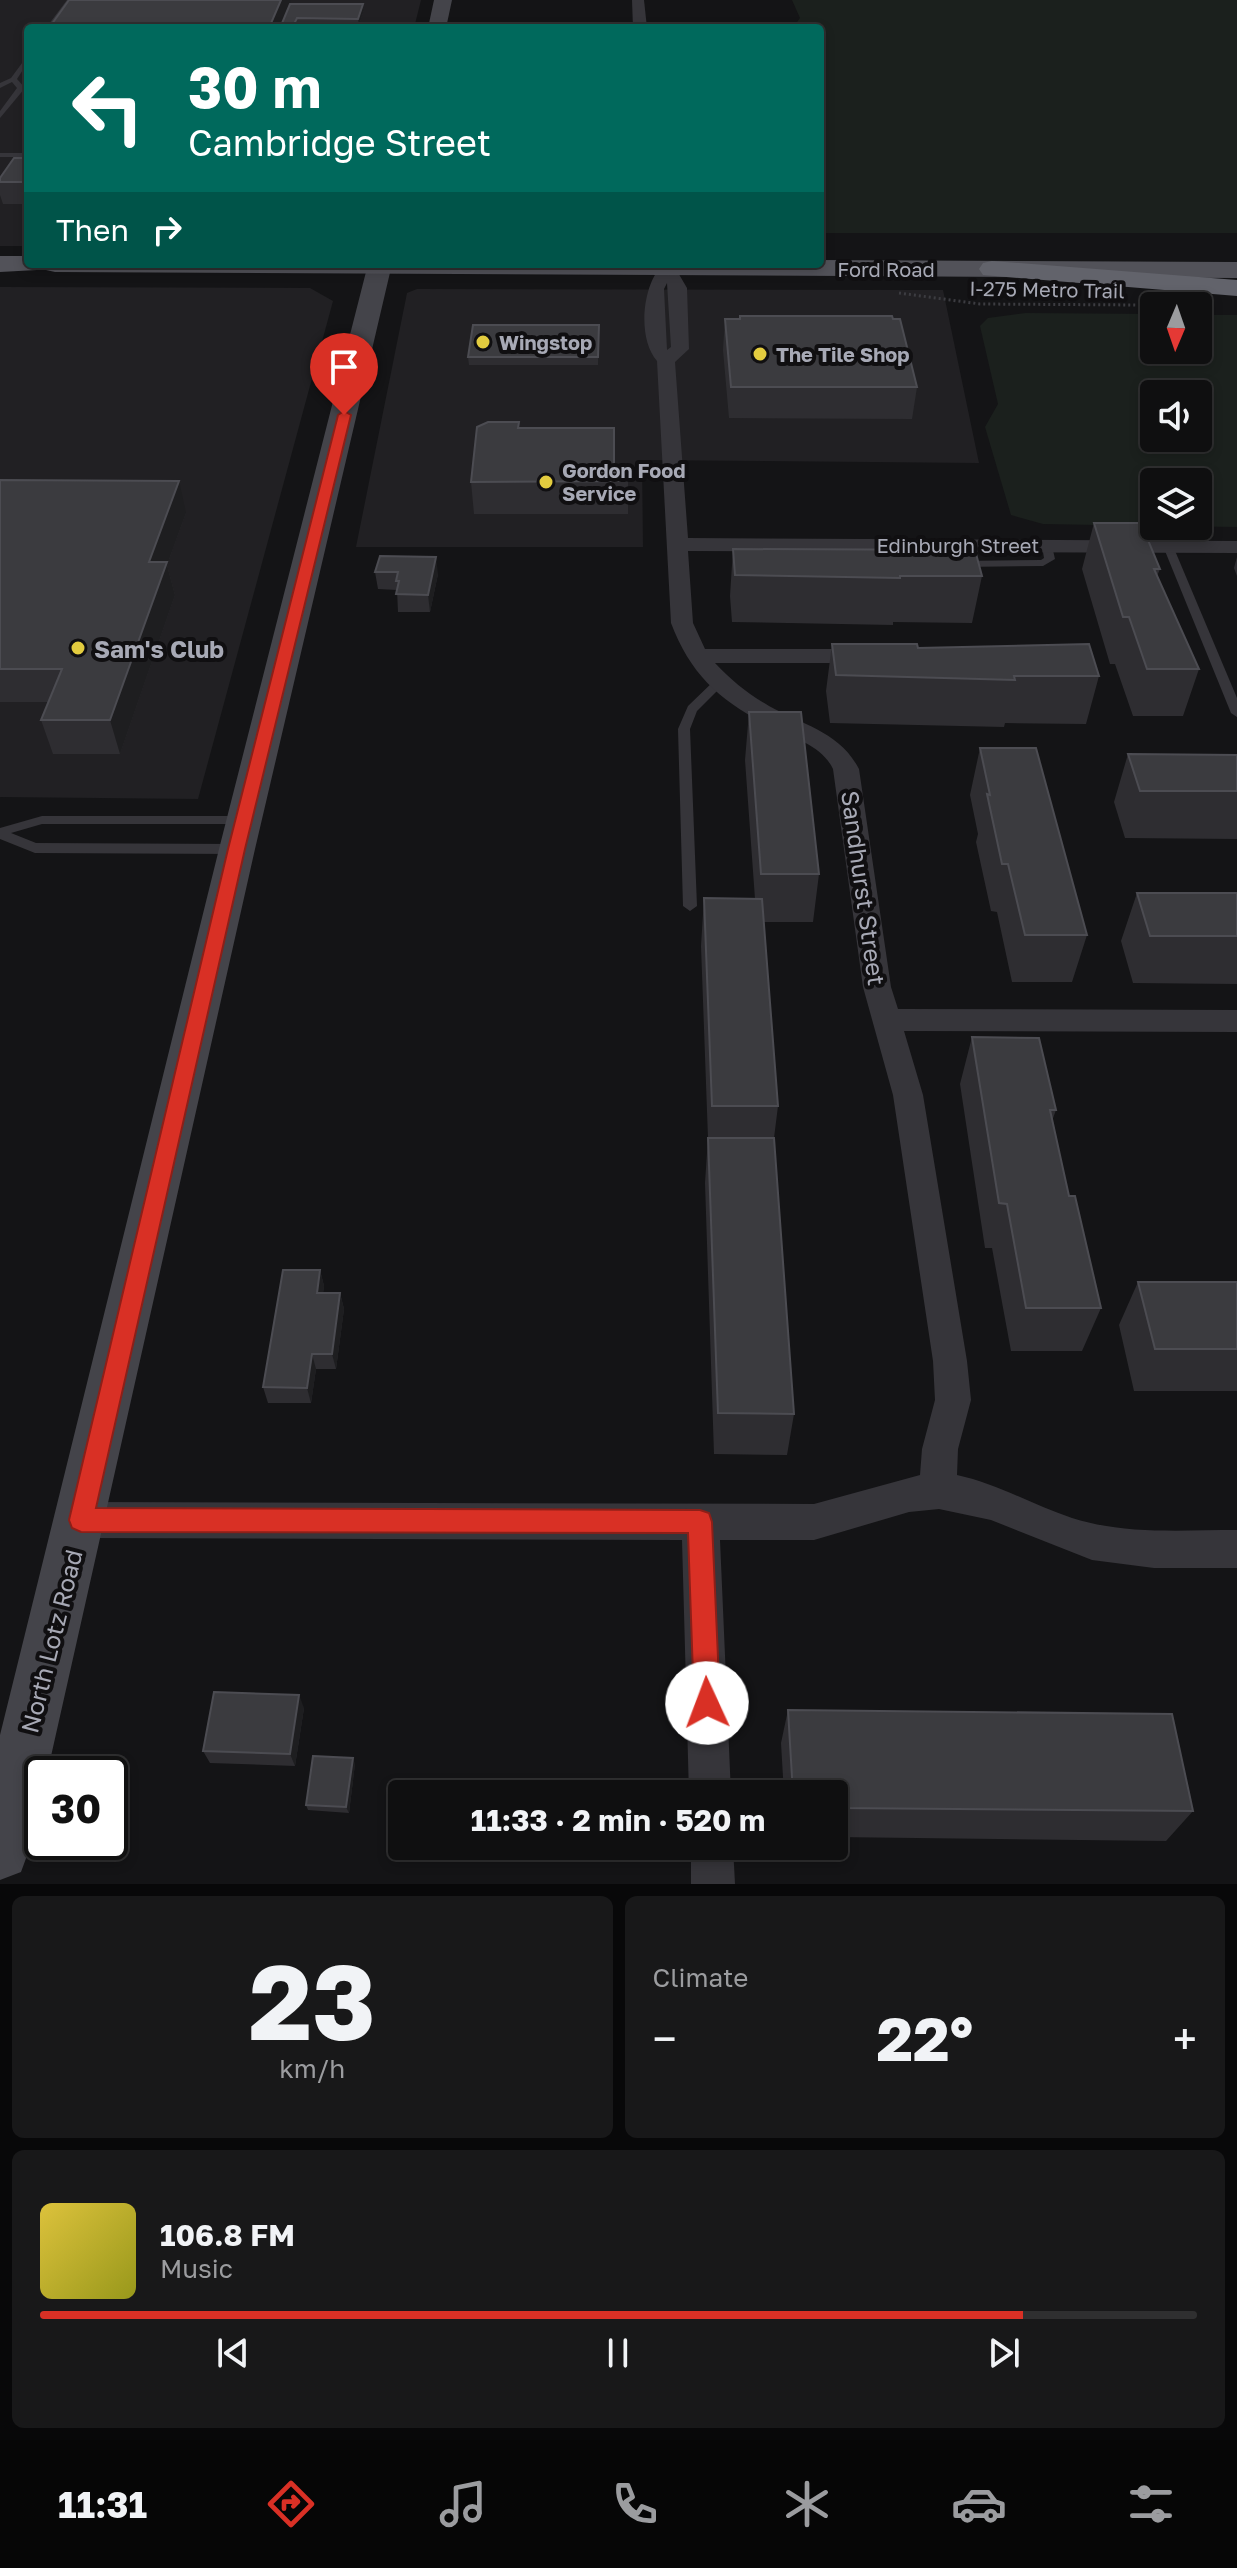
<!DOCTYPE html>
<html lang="en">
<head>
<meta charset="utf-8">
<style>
  body { margin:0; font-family:"Golos Text",sans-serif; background:#181819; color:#f1f3f6; height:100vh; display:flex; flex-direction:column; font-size:30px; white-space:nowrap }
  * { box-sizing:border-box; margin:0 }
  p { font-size:26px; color:#9b9c9f }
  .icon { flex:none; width:44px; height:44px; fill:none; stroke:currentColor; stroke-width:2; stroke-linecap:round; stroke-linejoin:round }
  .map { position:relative; height:1884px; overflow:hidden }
  .panel { display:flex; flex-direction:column; gap:12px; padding:12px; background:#080809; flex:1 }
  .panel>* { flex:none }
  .top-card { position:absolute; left:24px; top:24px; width:800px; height:244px; border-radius:8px; box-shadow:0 4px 12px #0003,0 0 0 2px #2f2f30; background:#00695c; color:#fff; overflow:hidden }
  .needle { width:52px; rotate:182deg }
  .controls { position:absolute; left:1140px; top:292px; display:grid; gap:16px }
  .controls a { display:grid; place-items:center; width:72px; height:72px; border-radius:8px; background:#0f0f10; box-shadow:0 4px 12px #0003,0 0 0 2px #2f2f30; font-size:40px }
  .speed { position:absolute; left:24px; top:1756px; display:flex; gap:16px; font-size:40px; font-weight:700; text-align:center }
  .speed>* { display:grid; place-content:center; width:104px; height:104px; border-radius:50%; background:#0f0f10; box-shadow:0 4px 12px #0003,0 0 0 2px #2f2f30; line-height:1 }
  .speed .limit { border:4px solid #111; border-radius:12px; background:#fff; color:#111 }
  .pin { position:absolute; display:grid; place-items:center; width:68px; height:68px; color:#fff; margin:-82px -34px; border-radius:50% 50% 50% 0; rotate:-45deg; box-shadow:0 0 8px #0007 }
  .pin .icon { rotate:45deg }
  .me { position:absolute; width:88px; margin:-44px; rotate:358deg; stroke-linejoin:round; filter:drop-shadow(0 0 6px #0008) }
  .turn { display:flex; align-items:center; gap:28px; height:168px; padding:0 32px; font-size:36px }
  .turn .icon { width:104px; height:104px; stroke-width:2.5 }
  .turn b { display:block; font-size:56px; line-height:68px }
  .then { display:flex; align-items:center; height:76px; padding:0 32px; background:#0003; gap:16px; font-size:30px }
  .big { font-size:60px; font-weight:700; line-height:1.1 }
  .panel .widget { flex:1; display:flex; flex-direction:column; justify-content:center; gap:12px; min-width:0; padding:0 28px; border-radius:12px; background:#181819 }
  .panel .dial { align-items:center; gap:0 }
  .dial b { font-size:104px; line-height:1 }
  .song { display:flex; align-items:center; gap:24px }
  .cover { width:96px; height:96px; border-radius:12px; background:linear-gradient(135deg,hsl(50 70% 55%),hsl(60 70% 35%)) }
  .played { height:8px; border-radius:4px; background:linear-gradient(90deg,#d93025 85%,#2f2f30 85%) }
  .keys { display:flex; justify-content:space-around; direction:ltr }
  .heat { display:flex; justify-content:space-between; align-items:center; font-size:44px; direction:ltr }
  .panel .tiles { flex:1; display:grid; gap:12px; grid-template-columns:1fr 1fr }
  .widget:last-child { grid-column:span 2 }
  .trip { position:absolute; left:388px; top:1780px; width:460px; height:80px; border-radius:8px; background:#0f0f10; box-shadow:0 4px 12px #0003,0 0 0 2px #2f2f30; font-weight:700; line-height:80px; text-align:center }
  .tab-bar { display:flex; height:128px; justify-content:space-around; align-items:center; background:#060606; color:#9b9c9f }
  .tab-bar .icon { width:56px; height:56px }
  .tab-bar .active { color:#d93025 }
  .tab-bar b { font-size:36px; color:#f1f3f6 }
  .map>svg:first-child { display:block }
  .built { fill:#212023 }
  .green { fill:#1b201d; fill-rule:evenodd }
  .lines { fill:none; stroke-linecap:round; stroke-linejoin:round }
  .path { stroke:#3c3c41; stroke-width:3; stroke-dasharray:2 3; stroke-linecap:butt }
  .lane { fill:#36353a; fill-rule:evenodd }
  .street { fill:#36353a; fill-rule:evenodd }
  .secondary { fill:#44444a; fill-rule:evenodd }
  .primary { fill:#525259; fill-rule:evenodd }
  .highway { fill:#62636b; fill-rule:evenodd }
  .wall { fill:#2e2d31 }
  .shaded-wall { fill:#1e1e20 }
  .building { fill:#3b3b3f; stroke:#4c4c52; stroke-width:2 }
  .route { fill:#d93025; stroke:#8d1f18; stroke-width:2 }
  .poi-dot { fill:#e3cc3f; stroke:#100f11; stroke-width:3 }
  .labels { text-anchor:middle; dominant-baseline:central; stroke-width:8; stroke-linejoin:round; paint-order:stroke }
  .far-street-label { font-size:20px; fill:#a7a9b5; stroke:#100f11 }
  .far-poi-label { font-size:20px; font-weight:bold; fill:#a7a9b5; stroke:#100f11; text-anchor:start }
  .poi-label { font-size:24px; font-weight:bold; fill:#a7a9b5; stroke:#100f11; text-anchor:start }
  .street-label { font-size:24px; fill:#a7a9b5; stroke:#100f11 }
</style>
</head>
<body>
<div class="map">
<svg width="1237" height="1884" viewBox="0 0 1237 1884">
  <rect width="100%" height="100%" fill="#141416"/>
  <!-- built -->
  <g class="built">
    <polygon points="0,0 421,0 414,28 28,28 28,246 0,246"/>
    <polygon points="0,287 310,288 333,301 198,799 0,797"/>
    <polygon points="417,289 943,290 979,463 642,460 643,547 356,547 407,293"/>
  </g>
  <!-- green -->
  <g class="green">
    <polygon points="792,0 1237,0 1237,233 820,233 820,28 793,28 800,18"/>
    <path d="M1026,313L1154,314V350H1198V315H1237V527L1166,526H1198V482H1154V526L1043,524L1011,515L985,427L998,404L980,326L988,318ZM1154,394H1198V438H1154Z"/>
  </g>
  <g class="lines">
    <!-- path -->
    <polyline class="path" points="899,293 980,304 1140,305"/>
    <!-- lane -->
    <g class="lane">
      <polygon points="67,0 73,0 52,28 46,28"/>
      <polygon points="28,55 28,62 17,79 25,88 0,118 0,111 17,88 12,82 0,88 0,83 11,78"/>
      <rect x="0" y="153" width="28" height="4"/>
      <polygon points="1047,543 1052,546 1055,559 1043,566 961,567 956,564 961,561 1041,560 1044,558 1042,546"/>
      <polygon points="1168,543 1173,546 1237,698 1237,717 1231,713 1163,546"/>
      <polygon points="719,679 725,683 697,711 690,729 697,906 690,911 683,906 678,729 688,706 715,680"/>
      <polygon points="42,816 243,816 250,820 243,824 42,824 11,833 36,843 237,844 244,849 237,854 35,853 0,839 0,828"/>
    </g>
    <!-- street -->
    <g class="street">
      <polygon points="632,0 644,0 647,28 633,28"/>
      <path d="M663,264H673L687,288L689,349L675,362L688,538L1237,541V553L688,551L693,623L705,649H868L880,656L868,663H715C731,680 748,694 769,706C803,725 840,732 859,769L891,987L898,1009L1237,1010V1032L904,1031L923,1095L967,1361L971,1400L958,1449L957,1475C998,1484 1033,1505 1072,1518C1125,1535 1182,1530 1237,1530V1568H1154L1092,1560L991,1520L939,1509L909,1512L814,1540H720L731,1794H689L682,1540L81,1538L68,1533L62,1520L68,1507L81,1502L814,1504L920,1475L922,1449L935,1400L933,1361L893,1095L863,987L833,769C822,746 796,739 774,728C722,703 691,676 671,623L657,361C637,338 642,285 663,264ZM667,283L671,347L667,350L664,289Z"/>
      <polygon points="691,1846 733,1846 735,1884 691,1884"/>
    </g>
    <!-- secondary -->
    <g class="secondary">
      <polygon points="434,0 452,0 446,28 428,28"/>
      <path d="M368,264H392L255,849L47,1774H42C42,1807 33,1841 21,1872L0,1880V1735L219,849Z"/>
    </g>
    <!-- primary -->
    <g class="primary">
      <polygon points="0,256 28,256 28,264 41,264 37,270 0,272"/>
      <polygon points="820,260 1237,262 1237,278 55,272 46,270 42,264 820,264"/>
    </g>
    <!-- highway -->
    <polygon class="highway" points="992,261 1237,280 1237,296 983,275 979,269 983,263"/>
  </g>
  <!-- wall -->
  <g class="wall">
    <polygon points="69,0 290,0 290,4 363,4 364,10 359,25 332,25 332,28 49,28"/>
    <polygon points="28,158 28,204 3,204 0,195 0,178"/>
    <polygon points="725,319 917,387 912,419 729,418 723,350"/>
    <polygon points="599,325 598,365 469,365 468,357"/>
    <polygon points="519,422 519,428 614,472 628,472 628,514 474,514 471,482"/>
    <polygon points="0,480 186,513 167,565 175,595 120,754 53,754 41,720 48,702 0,702"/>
    <polygon points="1094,523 1160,569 1157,576 1199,669 1183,716 1133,716 1115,664 1110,664 1082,569"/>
    <polygon points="733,549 982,576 972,623 893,622 893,625 732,622 730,596"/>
    <polygon points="1237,557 1237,576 1234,568"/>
    <polygon points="375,572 438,574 430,612 398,612 397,590 378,589"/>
    <polygon points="832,644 918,648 1099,676 1086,724 1005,723 1004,727 830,723 826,691"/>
    <polygon points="749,712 819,874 813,922 764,922 778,1106 774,1138 794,1414 787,1455 714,1454 705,1183 708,1138 701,946 704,898 755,899 745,760"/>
    <polygon points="980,748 1087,935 1072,982 1012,982 997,912 991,911 976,842 978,834 970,795"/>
    <polygon points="1128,754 1237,755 1237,839 1125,838 1114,802"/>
    <polygon points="1137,893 1237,893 1237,984 1133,983 1121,941"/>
    <polygon points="972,1037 1056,1110 1052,1121 1069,1196 1101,1308 1082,1351 1011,1351 992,1248 985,1248 960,1084"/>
    <polygon points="320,1270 324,1286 323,1293 340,1293 344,1309 336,1369 316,1369 311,1403 268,1403 263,1387"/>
    <polygon points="1138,1282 1237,1282 1237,1391 1134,1391 1119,1325"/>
    <polygon points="304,1708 295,1766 210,1763 203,1751"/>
    <polygon points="788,1710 1193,1811 1166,1841 834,1837 834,1794 784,1794 781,1743"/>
    <polygon points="355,1764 349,1813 308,1810 306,1805"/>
  </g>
  <!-- shaded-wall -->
  <g class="shaded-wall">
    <polygon points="281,0 290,0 291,10 284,28 269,28"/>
    <polygon points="363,4 364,10 359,25 358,19"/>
    <polygon points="179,481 186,513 167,565 175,595 120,754 110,720 149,562"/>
    <polygon points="436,557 438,574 430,612 428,595"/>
    <polygon points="320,1270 324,1286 321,1309 317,1293"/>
    <polygon points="340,1293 344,1309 336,1369 332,1354"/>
    <polygon points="312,1354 316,1369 311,1403 307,1388"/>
    <polygon points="299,1695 304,1708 295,1766 290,1754"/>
    <polygon points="353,1758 355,1764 349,1813 346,1807"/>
  </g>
  <!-- building -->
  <g class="building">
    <polygon points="69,0 281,0 269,28 49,28"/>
    <polygon points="290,4 363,4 358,19 297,18 294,24 332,24 330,28 280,28"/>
    <polygon points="14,158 28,158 28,182 0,182 0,178"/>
    <polygon points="740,316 892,316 893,319 900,319 917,387 731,387 725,319 740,319"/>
    <polygon points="473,325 599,325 598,357 468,357"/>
    <polygon points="488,422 519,422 518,428 614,428 614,472 628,472 628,481 471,482 477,427"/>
    <polygon points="0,480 179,481 149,562 167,562 110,720 41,720 62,669 0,669"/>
    <polygon points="1094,523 1141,523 1160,569 1154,569 1199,669 1147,669 1129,617 1123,617"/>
    <polygon points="733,549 975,550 982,576 900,576 900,578 735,575"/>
    <polygon points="380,556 436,557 428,595 396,594 399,581 396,581 398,572 375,572"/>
    <polygon points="832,644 917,644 918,648 1089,644 1099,676 1014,676 1015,680 836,675"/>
    <polygon points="749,712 801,712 819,874 761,874"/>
    <polygon points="980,748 1036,748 1087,935 1025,935 1008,864 1002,864 987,794 990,795"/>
    <polygon points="1128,754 1237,755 1237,791 1140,791"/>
    <polygon points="1137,893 1237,893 1237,936 1150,936"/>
    <polygon points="704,898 762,899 778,1106 712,1106"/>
    <polygon points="972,1037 1039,1038 1056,1110 1050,1110 1069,1196 1075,1196 1101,1308 1026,1308 1007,1204 999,1203"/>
    <polygon points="708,1138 774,1138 794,1414 718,1413"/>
    <polygon points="283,1270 320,1270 317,1293 340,1293 332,1354 312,1354 307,1388 263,1387"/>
    <polygon points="1138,1282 1237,1282 1237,1349 1155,1349"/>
    <polygon points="214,1692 299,1695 290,1754 203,1751"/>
    <polygon points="788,1710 1172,1714 1193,1811 834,1808 834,1794 793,1794"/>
    <polygon points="313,1756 353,1758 346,1807 306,1805"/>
  </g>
  <!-- route -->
  <polygon class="route" points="344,411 351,415 245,849 96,1508 700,1510 709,1513 712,1522 720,1703 716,1712 707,1716 698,1712 694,1703 688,1533 81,1532 72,1528 69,1520 228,849 338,415"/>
  <!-- markers -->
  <g class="poi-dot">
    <circle cx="483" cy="342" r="8"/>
    <circle cx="760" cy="354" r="8"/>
    <circle cx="546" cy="482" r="8"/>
    <circle cx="78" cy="648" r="8"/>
  </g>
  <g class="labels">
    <!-- far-street labels -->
    <g class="far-street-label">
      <text x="886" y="269">Ford Road</text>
      <text transform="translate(1047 289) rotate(1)">I-275 Metro Trail</text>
      <text x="958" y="545">Edinburgh Street</text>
    </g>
    <!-- far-poi labels -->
    <g class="far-poi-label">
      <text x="499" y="342">Wingstop</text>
      <text x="776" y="354">The Tile Shop</text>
      <text x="562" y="470">Gordon Food<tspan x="562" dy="23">Service</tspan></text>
    </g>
    <!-- poi labels -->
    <g class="poi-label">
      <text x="94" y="648">Sam's Club</text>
    </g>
    <!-- street labels -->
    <g class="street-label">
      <text transform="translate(864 888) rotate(82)">Sandhurst Street</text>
      <text transform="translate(51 1641) rotate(-76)">North Lotz Road</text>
    </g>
  </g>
</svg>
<div class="controls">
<a><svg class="needle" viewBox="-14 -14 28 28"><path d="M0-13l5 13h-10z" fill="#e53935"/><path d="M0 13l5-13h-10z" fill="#9b9c9f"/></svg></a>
<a><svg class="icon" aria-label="sound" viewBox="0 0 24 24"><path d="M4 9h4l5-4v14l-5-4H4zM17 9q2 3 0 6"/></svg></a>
<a><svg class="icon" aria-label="layers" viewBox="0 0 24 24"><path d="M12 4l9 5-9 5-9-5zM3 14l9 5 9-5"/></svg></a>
</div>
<div class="speed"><div class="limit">30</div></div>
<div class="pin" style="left:344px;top:415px;background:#d93025"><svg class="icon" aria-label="arrive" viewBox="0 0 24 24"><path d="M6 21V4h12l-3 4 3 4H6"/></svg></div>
<svg class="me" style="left:707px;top:1703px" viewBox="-20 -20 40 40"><circle r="19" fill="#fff"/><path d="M0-13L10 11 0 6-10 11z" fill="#d93025"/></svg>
<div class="trip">11:33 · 2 min · 520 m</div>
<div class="top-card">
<div class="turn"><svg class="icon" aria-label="left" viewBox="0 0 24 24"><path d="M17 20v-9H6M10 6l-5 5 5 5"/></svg><div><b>30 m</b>Cambridge Street</div></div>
<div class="then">Then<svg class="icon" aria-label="right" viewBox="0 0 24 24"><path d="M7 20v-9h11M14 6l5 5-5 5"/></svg></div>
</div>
</div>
<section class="panel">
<div class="tiles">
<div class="widget dial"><b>23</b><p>km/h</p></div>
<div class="widget"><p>Climate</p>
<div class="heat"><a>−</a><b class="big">22°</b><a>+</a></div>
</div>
<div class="widget">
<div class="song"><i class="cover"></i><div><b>106.8 FM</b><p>Music</p></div></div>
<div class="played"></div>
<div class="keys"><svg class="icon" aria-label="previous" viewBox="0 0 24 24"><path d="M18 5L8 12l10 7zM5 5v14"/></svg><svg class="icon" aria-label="pause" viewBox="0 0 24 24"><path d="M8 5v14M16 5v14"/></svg><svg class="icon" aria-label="next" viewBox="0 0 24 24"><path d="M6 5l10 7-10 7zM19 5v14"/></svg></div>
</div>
</div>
</section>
<nav class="tab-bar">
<b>11:31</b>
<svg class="icon active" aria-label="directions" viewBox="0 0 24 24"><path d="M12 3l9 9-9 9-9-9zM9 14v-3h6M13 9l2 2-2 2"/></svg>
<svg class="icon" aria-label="music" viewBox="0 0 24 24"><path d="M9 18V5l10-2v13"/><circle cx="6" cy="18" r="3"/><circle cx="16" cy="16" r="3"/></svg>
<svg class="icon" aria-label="phone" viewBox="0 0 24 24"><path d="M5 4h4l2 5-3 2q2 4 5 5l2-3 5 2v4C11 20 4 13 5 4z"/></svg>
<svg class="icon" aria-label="climate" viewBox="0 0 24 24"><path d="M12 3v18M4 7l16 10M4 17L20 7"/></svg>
<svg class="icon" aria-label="car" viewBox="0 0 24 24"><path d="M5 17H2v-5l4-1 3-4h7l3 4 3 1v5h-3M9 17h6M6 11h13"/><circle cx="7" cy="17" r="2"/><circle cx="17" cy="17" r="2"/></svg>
<svg class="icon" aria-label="filters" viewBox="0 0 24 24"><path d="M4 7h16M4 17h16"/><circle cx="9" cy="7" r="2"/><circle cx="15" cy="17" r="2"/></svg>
</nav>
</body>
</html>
